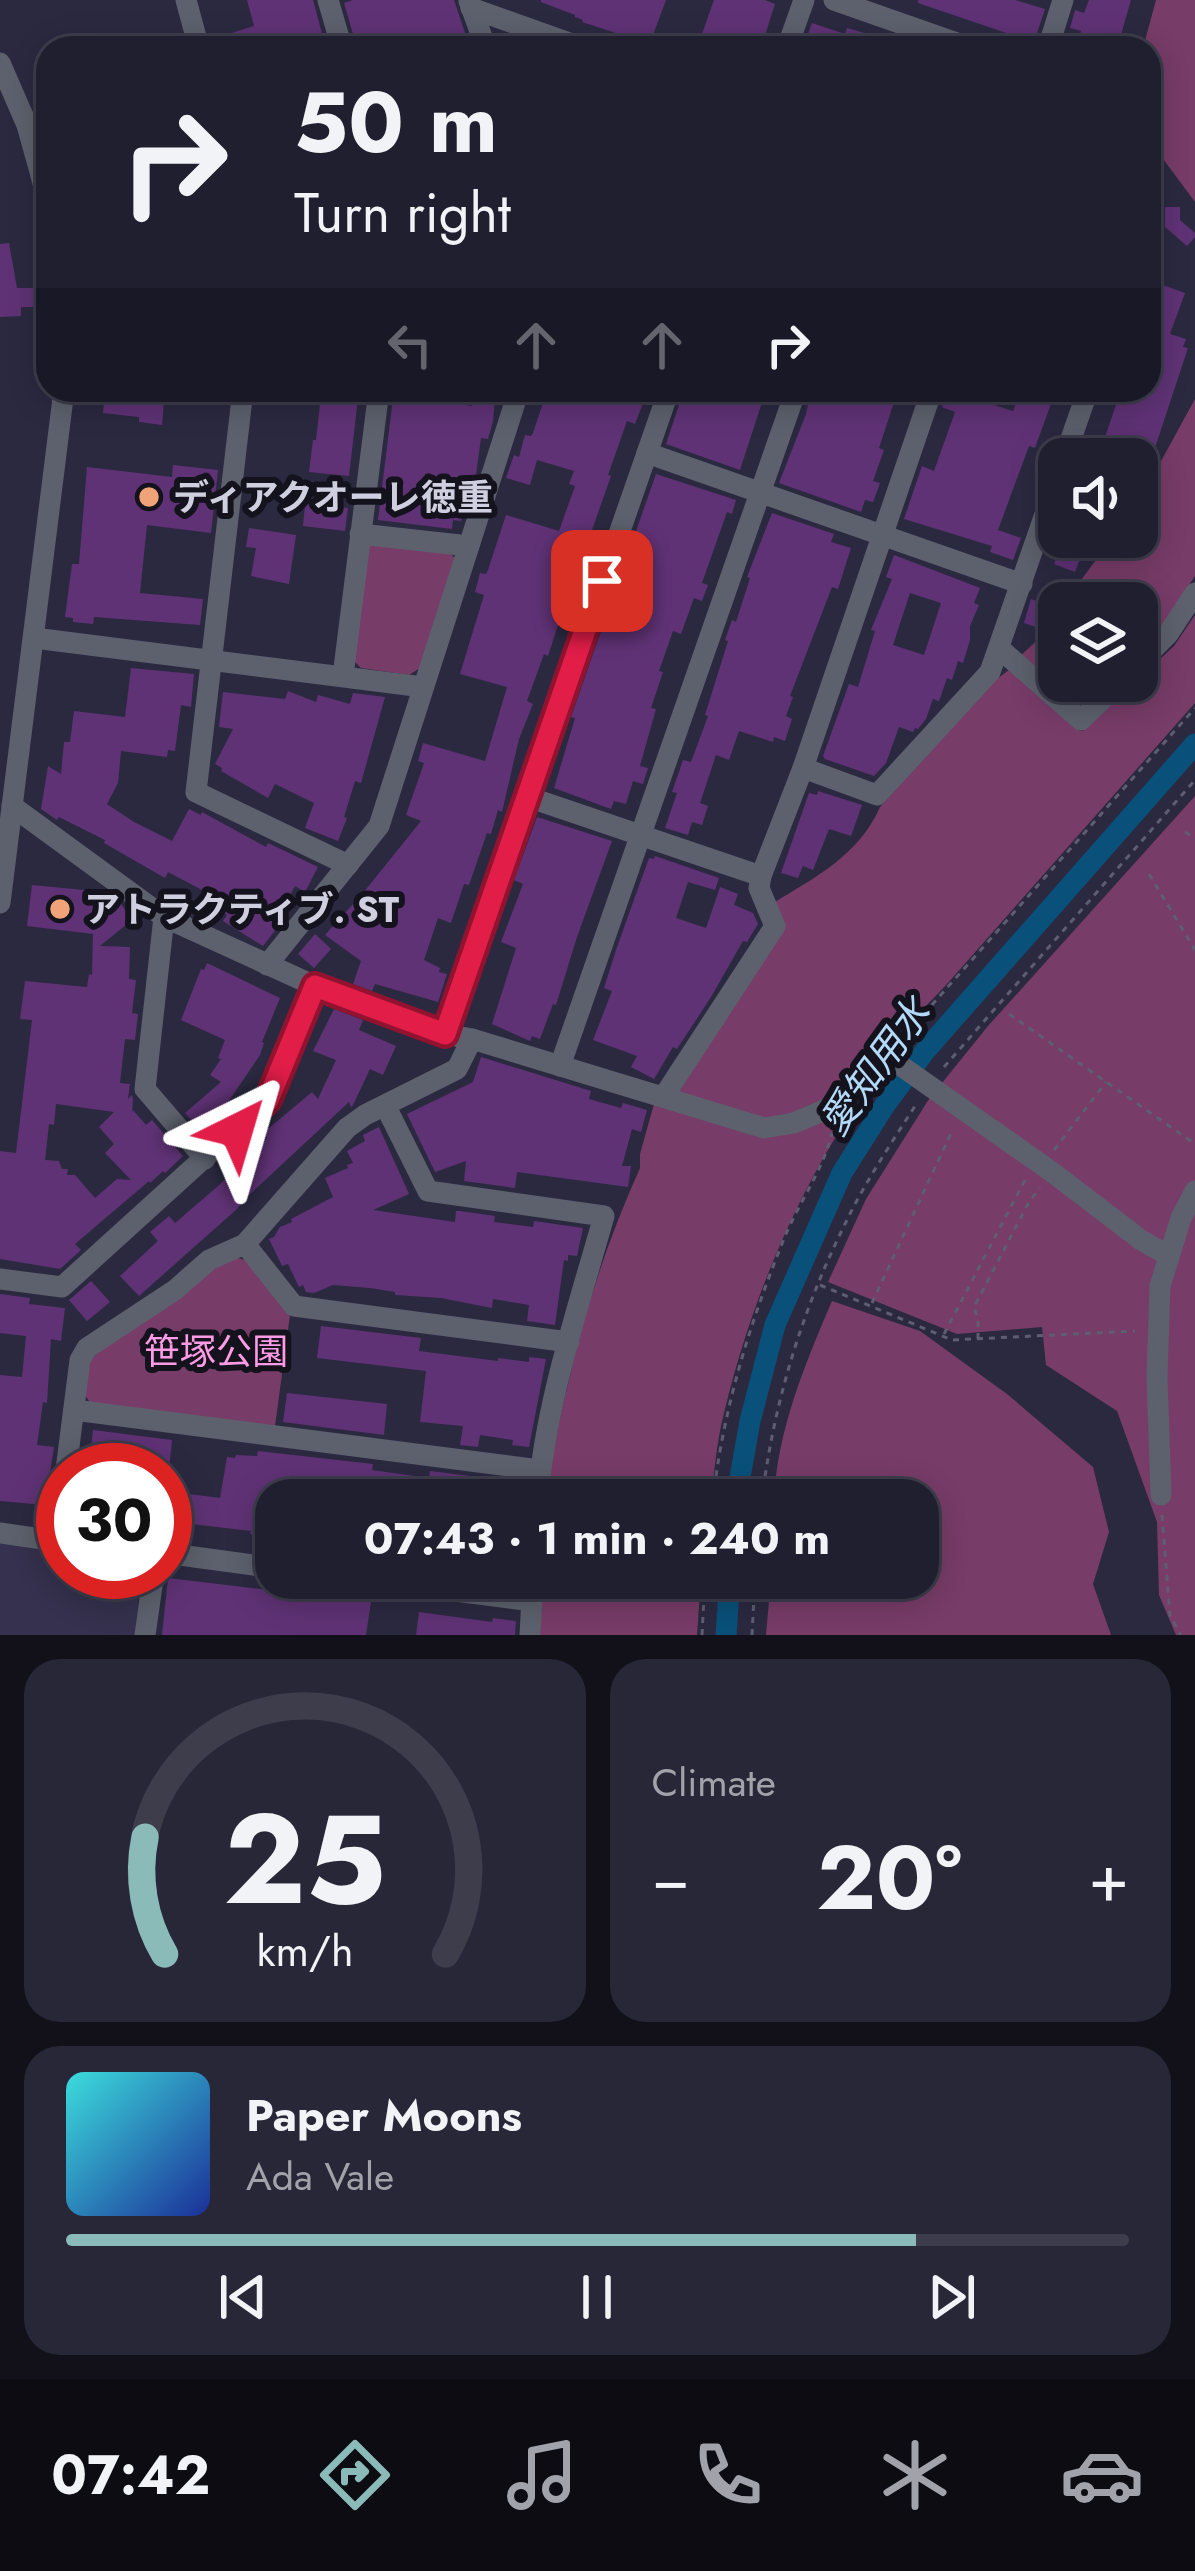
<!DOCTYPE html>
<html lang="en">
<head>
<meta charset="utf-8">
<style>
  body { margin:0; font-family:Jost,"Noto Sans JP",sans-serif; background:#282738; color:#f1f3f6; height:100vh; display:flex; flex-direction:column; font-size:45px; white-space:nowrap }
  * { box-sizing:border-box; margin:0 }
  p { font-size:39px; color:#a2a2ab }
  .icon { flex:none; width:66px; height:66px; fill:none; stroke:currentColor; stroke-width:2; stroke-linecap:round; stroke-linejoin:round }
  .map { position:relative; height:1635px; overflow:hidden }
  .side { display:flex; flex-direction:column; gap:24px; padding:24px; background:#12111a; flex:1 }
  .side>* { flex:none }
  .banner { position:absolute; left:36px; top:36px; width:1125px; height:366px; border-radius:36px; box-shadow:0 6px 30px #0003,0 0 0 3px #3d3d4c; background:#201f30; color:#f1f3f6; overflow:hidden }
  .tools { position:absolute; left:1038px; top:438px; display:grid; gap:24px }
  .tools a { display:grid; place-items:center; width:120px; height:120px; border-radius:24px; background:#201f30; box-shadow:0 6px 30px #0003,0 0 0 3px #3d3d4c; font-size:60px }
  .speed { position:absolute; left:36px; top:1443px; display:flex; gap:24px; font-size:60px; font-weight:700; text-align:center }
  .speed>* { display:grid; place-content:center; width:156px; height:156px; border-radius:50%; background:#201f30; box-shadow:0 6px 30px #0003,0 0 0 3px #3d3d4c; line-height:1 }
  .speed .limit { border:18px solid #d22; background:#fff; color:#111 }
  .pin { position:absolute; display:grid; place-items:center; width:102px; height:102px; color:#fff; margin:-51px; border-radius:24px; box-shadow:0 6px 18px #0006 }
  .me { position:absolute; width:132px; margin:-66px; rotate:40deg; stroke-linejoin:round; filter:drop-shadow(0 0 9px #0008) }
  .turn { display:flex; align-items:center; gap:42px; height:252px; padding:0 60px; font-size:54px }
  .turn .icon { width:156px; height:156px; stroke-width:2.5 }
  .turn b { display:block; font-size:84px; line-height:102px }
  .lanes { display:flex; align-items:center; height:114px; padding:0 60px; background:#0003; justify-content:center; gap:60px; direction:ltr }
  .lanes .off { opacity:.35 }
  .big { font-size:90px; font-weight:700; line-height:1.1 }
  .side .widget { flex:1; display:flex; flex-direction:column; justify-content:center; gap:18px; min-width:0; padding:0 42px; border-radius:36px; background:#282738 }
  .side .dial { align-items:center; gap:0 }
  .dial svg { height:312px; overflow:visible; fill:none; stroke:#3d3d4c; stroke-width:7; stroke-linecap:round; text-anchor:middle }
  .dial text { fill:#f1f3f6; stroke:none }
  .song { display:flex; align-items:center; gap:36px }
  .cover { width:144px; height:144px; border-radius:18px; background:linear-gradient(135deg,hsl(180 70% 55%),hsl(230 70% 35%)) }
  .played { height:12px; border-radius:6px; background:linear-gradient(90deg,#8bbbb9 80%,#3d3d4c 80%) }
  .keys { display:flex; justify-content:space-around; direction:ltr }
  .heat { display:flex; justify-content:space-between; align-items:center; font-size:66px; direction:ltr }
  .side .tiles { flex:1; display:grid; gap:24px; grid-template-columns:1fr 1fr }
  .widget:last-child { grid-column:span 2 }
  .trip { position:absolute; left:255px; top:1479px; width:684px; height:120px; border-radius:36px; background:#201f30; box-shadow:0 6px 30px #0003,0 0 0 3px #3d3d4c; font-weight:700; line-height:120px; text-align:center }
  .menu { display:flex; height:192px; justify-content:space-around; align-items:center; background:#0d0c13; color:#a2a2ab }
  .menu .icon { width:84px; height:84px }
  .menu .active { color:#8bbbb9 }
  .menu b { font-size:54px; color:#f1f3f6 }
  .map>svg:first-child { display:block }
  .built { fill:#35314e }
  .green { fill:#773c68 }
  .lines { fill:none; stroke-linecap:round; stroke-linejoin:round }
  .canal { stroke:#09517a; stroke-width:21 }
  .building { fill:#5f3275; fill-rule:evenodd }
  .path { stroke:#5e5d72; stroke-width:3; stroke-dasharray:6 6; stroke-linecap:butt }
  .minor { stroke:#5c616d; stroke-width:21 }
  .route-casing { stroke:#92132f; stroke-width:30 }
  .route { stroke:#e11d48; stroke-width:21 }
  .poi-dot { fill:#f0a378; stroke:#14131d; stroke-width:4.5 }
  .labels { text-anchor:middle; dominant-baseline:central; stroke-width:12; stroke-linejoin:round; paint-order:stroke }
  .poi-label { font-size:36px; font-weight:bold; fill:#d0cfdf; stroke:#14131d; text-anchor:start }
  .park-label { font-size:36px; fill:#fe9be4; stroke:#14131d }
  .water-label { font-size:39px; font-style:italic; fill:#b2d9f7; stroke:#14131d }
</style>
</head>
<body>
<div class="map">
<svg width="1195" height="1635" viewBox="0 0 1195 1635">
  <rect width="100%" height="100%" fill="#2b2940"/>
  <!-- built -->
  <polygon class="built" points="0,1542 63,1550 63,1572 146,1572 138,1635 0,1635"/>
  <!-- green -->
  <g class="green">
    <polygon points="1156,0 1195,0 1195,202 1149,140 1149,48 1143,48"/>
    <polygon points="1195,399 1195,576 1154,637 1137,653 1137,603 1064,603 1113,537 1137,537 1137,505"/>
    <polygon points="375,542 450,552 455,559 420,668 409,675 361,668 353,660 368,546"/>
    <polygon points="1059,611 1059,681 1107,681 1082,704 1019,657 1054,625"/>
    <path d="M1195,615V703L947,984L854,1081C834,1097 785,1125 759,1119C732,1114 705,1101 679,1092L784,928L773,903C816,877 859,855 880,807L997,679L1010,669L1078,730L1083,731L1174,646Z"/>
    <polygon points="1195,796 1195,1635 1176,1635 1159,1595 1157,1522 1117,1411 1046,1365 1042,1327 957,1334 828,1282 866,1199 929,1099 988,1026"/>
    <path d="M654,1104L723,1126L840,1111L848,1117C788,1211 746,1316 721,1426C716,1450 714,1476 711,1500H547C550,1459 559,1420 569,1380C587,1303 608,1240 640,1168V1154Z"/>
    <polygon points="234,1257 245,1260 290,1315 275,1426 90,1403 84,1393 87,1361 217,1266"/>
    <path d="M832,1301L920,1331L1007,1394L1093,1467L1109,1532L1093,1584L1111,1635H766L771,1578H918V1500H774C777,1431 805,1364 832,1301Z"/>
    <polygon points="543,1578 701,1578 697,1635 540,1635"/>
  </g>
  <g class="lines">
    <!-- canal -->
    <g class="canal">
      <polyline points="736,1500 750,1421 775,1325 842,1173 885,1105 925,1051 1195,744"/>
      <polyline points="726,1635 730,1578"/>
    </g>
  </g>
  <!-- building -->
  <g class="building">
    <polygon points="247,0 313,0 326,48 295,48 294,44 280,48 214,48 212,39 254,26"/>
    <polygon points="353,0 454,0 470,48 357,48 344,3"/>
    <polygon points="541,0 666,0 653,35 682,46 682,48 617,48 622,35 582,22 583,20 575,17 575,15 541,2"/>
    <polygon points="714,0 765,0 775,4 761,48 697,48"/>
    <polygon points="918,0 1015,0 1045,9 1035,39 1031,38 1030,41 918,3"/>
    <polygon points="1089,0 1131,0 1118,45 1109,42 1107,48 1090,48 1077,44 1081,31 1070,28 1075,10 1084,13"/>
    <polygon points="812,23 845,34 847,28 901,43 900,48 803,48"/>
    <polygon points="1165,207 1180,207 1180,220 1195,233 1195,237 1187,246 1165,227"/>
    <polygon points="9,243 17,288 33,288 33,307 21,307 21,316 0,317 0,244"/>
    <polygon points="1149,280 1185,293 1170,334 1186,339 1183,347 1188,348 1140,493 1137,492 1137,459 1104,459 1106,453 1100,452 1121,390 1149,390 1149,346 1160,313 1149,309"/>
    <polygon points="343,390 359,390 349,476 309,472 313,440 316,440 321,395 342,398"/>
    <polygon points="394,390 413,390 413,397 472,406 474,390 496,390 493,421 488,439 481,438 476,475 461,521 453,520 452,529 378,520"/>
    <polygon points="547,390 569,390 605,402 610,390 622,390 645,398 635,424 627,421 608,475 611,476 585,550 593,553 588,568 578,565 576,570 548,656 544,654 527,701 533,704 519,739 502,812 498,810 491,834 487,833 469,885 464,884 451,923 438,918 424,960 440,968 439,972 447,974 438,1002 375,984 372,991 353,984 361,961 325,935 363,893 421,821 406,815 424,763 418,761 423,743 485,761 507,687 460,674 484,595 475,592 480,573 486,574 488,570 506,515 559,531 575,486 569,484 574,471 537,460 530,485 506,478 514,455 519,457 525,435 531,436 533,433"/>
    <polygon points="684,390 766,390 740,470 666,444"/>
    <polygon points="811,390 839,390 865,398 868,390 898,390 879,448 884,450 873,481 880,483 873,502 865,500 861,512 779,483 806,414"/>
    <polygon points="948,390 986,390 982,401 1013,411 1021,390 1056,390 1035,448 1029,446 998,530 1021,538 1013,560 990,552 992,546 904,519 922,466 934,471 955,412 942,407"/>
    <polygon points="105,395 164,402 162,425 139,422 139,417 103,413"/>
    <polygon points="173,465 218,470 211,533 147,525 140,593 203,599 200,625 94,617 93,624 73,622 73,618 65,617 72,564 79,564 87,467 172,477"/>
    <polygon points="656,474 736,500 732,514 727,512 702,583 708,585 702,601 694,598 681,634 673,631 659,671 663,672 651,708 656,709 640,766 648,768 643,784 633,781 626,804 614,801 611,809 554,788 575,718 571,717"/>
    <polygon points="305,504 348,508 345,531 303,526"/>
    <polygon points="772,513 834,534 831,542 851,548 838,589 832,587 790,696 793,697 786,716 792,719 785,741 774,737 773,742 739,731 729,760 716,755 700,803 708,806 702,825 692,822 688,835 665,828 677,793 672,792 683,760 691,762 708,716 705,715 728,641 725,640 732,620 736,622 750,578 747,577"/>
    <polygon points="249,528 296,535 289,584 251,576 256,548 246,547"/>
    <polygon points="1064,537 1088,537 1075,572 1054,564"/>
    <path d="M894,555L980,588L974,603L979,605L970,626V640L963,663L958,661L952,680L947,678L939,701L933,699L926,719L918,729L915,728L913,732L899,727L886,763L874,776L825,759L823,756L849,684L858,687L875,631L871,630L892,579L886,577ZM910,593L941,603L924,655L893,645Z"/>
    <polygon points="1031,599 1053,607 1047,623 1043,622 1041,629 1024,623"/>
    <polygon points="131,668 194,674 191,707 181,705 175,751 168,750 167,757 121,751 118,783 107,804 134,822 172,841 189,809 201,815 202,812 266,847 268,843 318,867 305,892 295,886 277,920 281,923 263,946 223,921 227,915 197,900 202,890 168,872 165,878 104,843 105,840 59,817 57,820 41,809 48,766 61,774 64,742 70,742 74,711 125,717"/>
    <polygon points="288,691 316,702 318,695 350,704 353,693 385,697 361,783 355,781 344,817 347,818 338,841 305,828 314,803 275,784 268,798 221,771 222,768 215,764 233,729 219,727 223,692 285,699"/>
    <polygon points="818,791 862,805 851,836 829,829 813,870 803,866 798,878 781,873 809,793 817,795"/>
    <polygon points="537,817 612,841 577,937 556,1005 553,1004 540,1039 532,1036 530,1041 492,1024 516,948 501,942 523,884 514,880"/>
    <polygon points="655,856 719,878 715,890 688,882 676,918 706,928 720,887 738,894 734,905 753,913 758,924 747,942 743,941 711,997 677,1049 673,1047 654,1079 631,1067 637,1056 593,1040 612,991 604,988 617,947 649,858 654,859"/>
    <path d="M32,885L105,892L121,904L132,920L100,946L130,947L129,979L136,980L132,1013L138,1014L135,1040L125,1039L120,1083L130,1084L128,1099L132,1095L133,1099L132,1113L133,1110L146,1125L152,1120L183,1156L165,1173L163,1171L150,1183L149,1181L75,1244L81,1250L60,1269L0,1259V1151L16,1153L32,1020L20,1019L25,981L87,987L89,974L92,975L93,934L27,926ZM56,1104L114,1112L99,1127L114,1144L105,1153L131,1180L117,1179L95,1198L75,1175H67L68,1169H62L59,1161L45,1160L49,1124L54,1125Z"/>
    <polygon points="315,934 331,949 314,968 298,954"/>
    <polygon points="207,963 280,998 262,1042 264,1043 260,1055 224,1108 227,1112 203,1133 185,1113 221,1082 210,1075 221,1059 218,1058 225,1040 181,1020 201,969 204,970"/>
    <polygon points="334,1009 363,1020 359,1030 396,1046 383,1075 370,1069 353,1105 351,1107 349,1102 245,1199 237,1209 139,1296 120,1276 158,1241 150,1232 169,1216 175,1223 217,1187 267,1138 263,1133 312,1092 318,1099 336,1060 313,1051"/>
    <polygon points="481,1057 591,1091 589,1099 621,1108 623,1103 647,1110 641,1132 632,1129 622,1166 631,1166 628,1187 517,1172 515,1188 464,1181 466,1161 435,1172 407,1114 473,1082"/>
    <polygon points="379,1127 409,1194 373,1210 455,1222 456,1211 460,1211 495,1216 494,1222 533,1227 534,1221 583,1228 577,1256 568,1255 568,1261 564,1260 555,1325 527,1321 529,1305 493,1299 492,1308 441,1298 395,1295 395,1292 370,1288 333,1285 314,1293 306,1292 303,1285 299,1287 288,1264 282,1266 269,1239 274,1237 280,1227 292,1222 291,1219 333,1197 325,1178 348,1168 347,1165 353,1163 347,1151 365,1141 363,1135"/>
    <polygon points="91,1281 110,1302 87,1321 69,1300"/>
    <polygon points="0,1294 30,1298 29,1304 65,1308 61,1341 51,1339 47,1403 43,1402 37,1445 54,1447 45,1505 0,1501 0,1375 22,1377 26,1336 0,1333"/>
    <polygon points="321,1326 421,1338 419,1351 498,1361 498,1358 529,1362 529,1357 546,1359 529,1447 512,1445 513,1440 480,1435 478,1447 460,1445 463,1426 420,1422 426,1371 317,1358"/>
    <polygon points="287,1393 387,1404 384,1435 283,1422"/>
    <polygon points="93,1430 172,1440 169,1470 132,1470 89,1465"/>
    <polygon points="258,1451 373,1464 372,1470 429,1478 430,1471 503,1480 502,1491 499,1490 497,1500 341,1500 311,1497 311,1500 276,1494 276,1538 250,1534 251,1531 183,1523 183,1520 172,1519 174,1492 220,1498 227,1457 235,1458 236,1455 257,1456"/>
    <polygon points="168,1578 371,1602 366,1635 162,1635"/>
    <polygon points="419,1612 492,1622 493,1618 516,1621 515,1635 416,1635"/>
  </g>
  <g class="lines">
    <!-- path -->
    <g class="path">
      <polyline points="1185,832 1195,838"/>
      <polyline points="1149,874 1195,950"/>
      <polyline points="1009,1014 1195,1144"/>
      <polyline points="900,1041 1195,708"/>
      <polyline points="944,1067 1195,780"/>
      <polyline points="1054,1150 1106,1082"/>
      <polyline points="820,1285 952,1340 1135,1331"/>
      <polyline points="872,1303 952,1131"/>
      <polyline points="944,1334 1026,1178"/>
      <polyline points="978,1339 978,1321 974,1307 1029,1202 1040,1188"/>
      <path d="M713,1500C723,1408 751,1319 786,1234C801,1199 823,1170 832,1133"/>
      <path d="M762,1500C773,1405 802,1310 845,1224C865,1182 892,1142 917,1103"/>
      <polyline points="1162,1515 1170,1616 1181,1635"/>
      <polyline points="702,1635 705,1578"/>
      <polyline points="752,1635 755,1578"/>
    </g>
    <!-- minor -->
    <g class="minor">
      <polyline points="186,0 199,48"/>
      <polyline points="328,0 342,48"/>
      <polyline points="834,0 971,48"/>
      <polyline points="469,1 486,48"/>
      <polyline points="471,8 583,48"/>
      <polyline points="787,48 804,0"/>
      <polyline points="1048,48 1063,0"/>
      <polyline points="0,63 27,125 48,201"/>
      <polyline points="243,390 196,792 348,865"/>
      <polyline points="647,453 1022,584"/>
      <polyline points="1064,459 1088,390"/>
      <polyline points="360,534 469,546"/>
      <polyline points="34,638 423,687"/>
      <polyline points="999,648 1081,720 1121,681"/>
      <polyline points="1137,665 1168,634 1195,593"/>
      <polyline points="343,676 379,390"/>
      <polyline points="803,768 877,795 990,672 1059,474"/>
      <polyline points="528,797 761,876 803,768 932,390"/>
      <polyline points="12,806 164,917 315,986 445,1034 472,1039 764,1128 794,1123 834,1106 887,1056 1052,1172 1141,1240 1169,1256"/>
      <polyline points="0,903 64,390"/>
      <polyline points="164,917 145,1089 205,1159"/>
      <polyline points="267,965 379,826 519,390"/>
      <polyline points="445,1034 669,390"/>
      <polyline points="560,1066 796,390"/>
      <polyline points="664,1096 775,926 759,888 761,876"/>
      <path d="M386,1107L428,1191L604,1216C579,1305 544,1408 538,1500"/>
      <polyline points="245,1244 294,1306 569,1342"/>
      <polyline points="0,1279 62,1287 268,1100 315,986"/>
      <polyline points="74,1410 540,1470"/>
      <polyline points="66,1470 80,1360 87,1348 175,1290 209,1260 245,1244 347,1128 365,1115 457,1069 472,1039"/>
      <polyline points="1161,1495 1157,1377 1160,1286 1181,1218 1195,1191"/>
      <polyline points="0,1533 63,1542"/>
      <polyline points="56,1542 63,1491"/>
      <polyline points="165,1553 276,1568"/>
      <polyline points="355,1578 532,1601"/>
      <polyline points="145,1635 154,1572"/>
      <polyline points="530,1635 533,1578"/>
    </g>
  </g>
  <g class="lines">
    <!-- route casing -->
    <g class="route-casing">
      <polyline id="route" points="237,1130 268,1100 315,986 445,1034 602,581"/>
    </g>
    <!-- route -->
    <use href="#route" class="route"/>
  </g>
  <!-- markers -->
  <g class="poi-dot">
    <circle cx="149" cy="497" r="12"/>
    <circle cx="60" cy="909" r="12"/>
  </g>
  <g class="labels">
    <!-- poi labels -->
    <g class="poi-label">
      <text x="173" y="497">ディアクオーレ徳重</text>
      <text x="84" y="909">アトラクティブ. ST</text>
    </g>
    <!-- park labels -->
    <g class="park-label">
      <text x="216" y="1351">笹塚公園</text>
    </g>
    <!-- water labels -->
    <g class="water-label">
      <text transform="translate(875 1067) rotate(-54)">愛知用水</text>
    </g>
  </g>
</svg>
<div class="tools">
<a><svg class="icon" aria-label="sound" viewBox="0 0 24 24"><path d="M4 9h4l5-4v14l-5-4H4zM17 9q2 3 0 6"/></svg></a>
<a><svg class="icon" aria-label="layers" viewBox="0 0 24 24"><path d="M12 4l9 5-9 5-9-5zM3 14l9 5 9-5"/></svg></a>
</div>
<div class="speed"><div class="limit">30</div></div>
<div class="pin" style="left:602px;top:581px;background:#d93025"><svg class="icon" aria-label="arrive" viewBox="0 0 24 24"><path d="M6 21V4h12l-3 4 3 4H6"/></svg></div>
<svg class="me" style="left:237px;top:1130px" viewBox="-20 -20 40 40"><path d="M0-17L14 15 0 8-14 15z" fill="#e11d48" stroke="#fff" stroke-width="4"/></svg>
<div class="trip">07:43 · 1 min · 240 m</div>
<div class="banner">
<div class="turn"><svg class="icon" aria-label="right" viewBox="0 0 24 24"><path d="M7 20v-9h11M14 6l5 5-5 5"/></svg><div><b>50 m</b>Turn right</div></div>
<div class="lanes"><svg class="icon off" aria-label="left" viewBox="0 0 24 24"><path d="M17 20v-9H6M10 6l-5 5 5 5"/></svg><svg class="icon off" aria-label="ahead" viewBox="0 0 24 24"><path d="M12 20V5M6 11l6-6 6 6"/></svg><svg class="icon off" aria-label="ahead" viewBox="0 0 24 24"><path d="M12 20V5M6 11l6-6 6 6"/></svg><svg class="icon" aria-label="right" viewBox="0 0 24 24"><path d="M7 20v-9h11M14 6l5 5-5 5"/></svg></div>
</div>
</div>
<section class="side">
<div class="tiles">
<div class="widget dial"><svg viewBox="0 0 100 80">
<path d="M14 69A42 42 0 1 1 86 69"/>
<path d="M14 69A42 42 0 0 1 9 39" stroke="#8bbbb9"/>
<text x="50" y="56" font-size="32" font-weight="700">25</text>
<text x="50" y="72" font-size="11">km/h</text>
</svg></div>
<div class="widget"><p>Climate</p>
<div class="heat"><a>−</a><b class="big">20°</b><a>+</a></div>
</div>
<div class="widget">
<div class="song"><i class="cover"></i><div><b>Paper Moons</b><p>Ada Vale</p></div></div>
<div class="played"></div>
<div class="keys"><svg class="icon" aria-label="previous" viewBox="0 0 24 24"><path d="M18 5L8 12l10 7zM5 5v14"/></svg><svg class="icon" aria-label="pause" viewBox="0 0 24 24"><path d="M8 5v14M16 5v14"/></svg><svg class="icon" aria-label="next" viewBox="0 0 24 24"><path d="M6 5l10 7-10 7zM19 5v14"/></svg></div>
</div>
</div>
</section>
<nav class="menu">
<b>07:42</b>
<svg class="icon active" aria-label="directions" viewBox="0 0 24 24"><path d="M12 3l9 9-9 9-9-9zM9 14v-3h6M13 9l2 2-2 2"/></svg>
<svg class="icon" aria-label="music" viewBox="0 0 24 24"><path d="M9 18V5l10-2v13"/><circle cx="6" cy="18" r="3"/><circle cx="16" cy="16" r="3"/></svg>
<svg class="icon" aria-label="phone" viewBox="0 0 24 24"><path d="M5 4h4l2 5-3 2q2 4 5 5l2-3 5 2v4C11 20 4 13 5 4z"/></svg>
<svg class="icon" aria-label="climate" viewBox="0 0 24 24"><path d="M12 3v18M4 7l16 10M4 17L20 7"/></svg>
<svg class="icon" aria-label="car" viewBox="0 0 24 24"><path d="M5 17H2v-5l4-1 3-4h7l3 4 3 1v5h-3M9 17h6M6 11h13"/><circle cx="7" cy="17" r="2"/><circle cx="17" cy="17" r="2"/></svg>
</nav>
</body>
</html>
